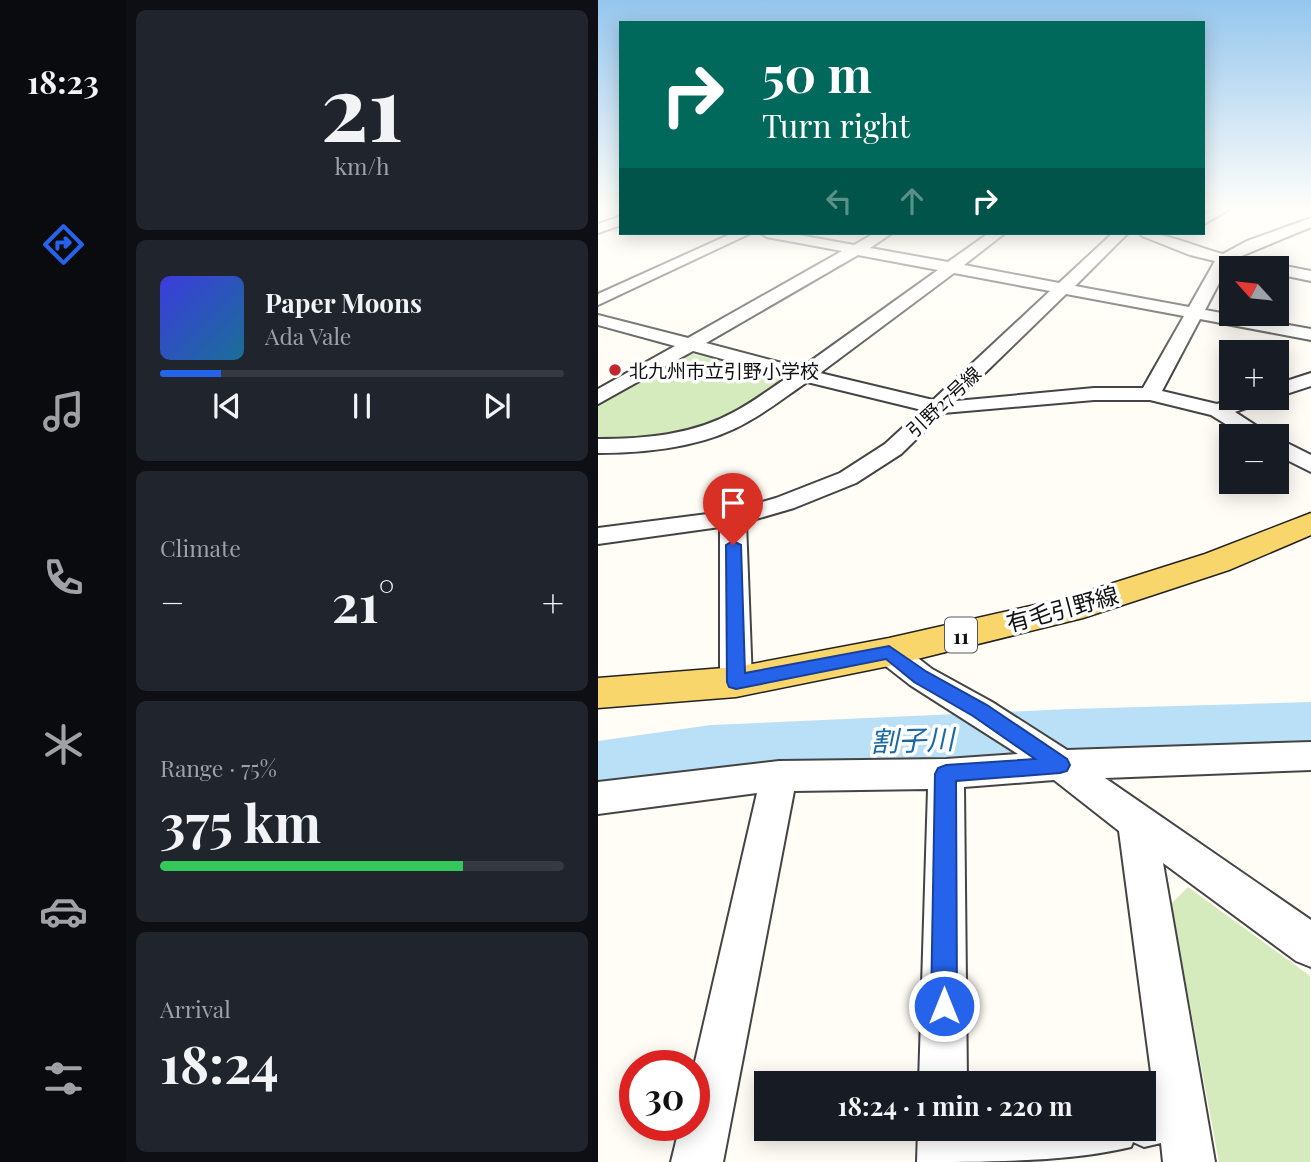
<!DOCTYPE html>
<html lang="en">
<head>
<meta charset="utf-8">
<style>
  body { margin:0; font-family:"Playfair Display","Noto Sans JP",serif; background:#20242c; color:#f1f3f6; height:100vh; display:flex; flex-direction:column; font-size:26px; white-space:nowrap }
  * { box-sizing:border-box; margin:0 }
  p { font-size:23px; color:#9ea1a6 }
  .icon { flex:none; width:38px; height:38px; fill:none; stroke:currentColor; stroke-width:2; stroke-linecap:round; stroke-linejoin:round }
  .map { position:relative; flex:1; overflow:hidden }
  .drawer { display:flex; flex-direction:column; gap:10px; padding:10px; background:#0d0f14; width:472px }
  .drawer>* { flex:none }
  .guide { position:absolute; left:21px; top:21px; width:586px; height:214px; border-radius:0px; box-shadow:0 4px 18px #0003; background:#00695c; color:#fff; overflow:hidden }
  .needle { width:46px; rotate:297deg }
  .tools { position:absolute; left:621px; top:256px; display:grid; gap:14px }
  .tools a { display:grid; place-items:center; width:70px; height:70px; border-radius:0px; background:#171b24; box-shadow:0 4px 18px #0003; font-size:35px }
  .speed { position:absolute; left:21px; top:1050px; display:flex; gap:14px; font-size:35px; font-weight:700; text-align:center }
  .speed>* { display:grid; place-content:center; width:91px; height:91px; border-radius:50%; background:#171b24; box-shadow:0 4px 18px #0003; line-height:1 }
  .speed .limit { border:10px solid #d22; background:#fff; color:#111 }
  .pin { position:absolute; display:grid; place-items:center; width:60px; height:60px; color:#fff; margin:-72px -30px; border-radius:50% 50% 50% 0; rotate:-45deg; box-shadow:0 0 7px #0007 }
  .pin .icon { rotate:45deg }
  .me { position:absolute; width:77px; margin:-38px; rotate:0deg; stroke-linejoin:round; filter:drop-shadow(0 0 5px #0008) }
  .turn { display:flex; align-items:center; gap:24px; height:147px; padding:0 28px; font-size:32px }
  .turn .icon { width:91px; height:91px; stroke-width:2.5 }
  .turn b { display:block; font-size:49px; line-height:60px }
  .lanes { display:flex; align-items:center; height:66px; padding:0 28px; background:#0003; justify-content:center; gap:35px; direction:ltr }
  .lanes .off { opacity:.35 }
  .big { font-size:52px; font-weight:700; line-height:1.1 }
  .drawer .card { flex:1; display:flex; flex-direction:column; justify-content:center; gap:10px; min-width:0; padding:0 24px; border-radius:10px; background:#20242c }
  .drawer .dial { align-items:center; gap:0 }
  .dial b { font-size:91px; line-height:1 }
  .song { display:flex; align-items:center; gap:21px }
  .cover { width:84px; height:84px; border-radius:10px; background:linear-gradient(135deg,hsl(240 70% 55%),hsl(200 70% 35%)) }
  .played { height:7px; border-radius:4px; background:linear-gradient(90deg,#2563eb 15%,#363941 15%) }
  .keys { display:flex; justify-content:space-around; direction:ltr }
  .heat { display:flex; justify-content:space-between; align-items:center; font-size:38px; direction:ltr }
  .charge { height:10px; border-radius:5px; background:linear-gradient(90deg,#34c759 75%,#363941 0) }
  .trip { position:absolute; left:156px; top:1071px; width:402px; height:70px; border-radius:0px; background:#171b24; box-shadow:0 4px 18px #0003; font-weight:700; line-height:70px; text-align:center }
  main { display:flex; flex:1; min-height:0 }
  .tab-bar { display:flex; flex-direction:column; width:126px; justify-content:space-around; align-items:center; background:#090b0e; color:#9ea1a6 }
  .tab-bar .icon { width:49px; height:49px }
  .tab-bar .active { color:#2563eb }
  .tab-bar b { font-size:32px; color:#f1f3f6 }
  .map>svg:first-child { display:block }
  .green { fill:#d5ebbd }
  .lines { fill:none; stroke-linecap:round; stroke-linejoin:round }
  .river { fill:#b9e0f7; fill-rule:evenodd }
  .minor-casing { stroke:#444; stroke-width:4 }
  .major-casing { stroke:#222; stroke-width:3 }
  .minor { fill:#fff; fill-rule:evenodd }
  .major { fill:#f9d66b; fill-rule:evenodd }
  .route { fill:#2563eb; stroke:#184099; stroke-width:2 }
  .poi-dot { fill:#c4262e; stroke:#fff; stroke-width:2.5 }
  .labels { text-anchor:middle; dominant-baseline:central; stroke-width:7; stroke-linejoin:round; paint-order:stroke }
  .far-poi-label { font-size:19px; fill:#111; stroke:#fff; text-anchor:start }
  .far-street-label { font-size:19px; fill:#111; stroke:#fff }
  .shield { fill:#fff; stroke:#585858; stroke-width:2 }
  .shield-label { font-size:21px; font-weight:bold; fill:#111 }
  .street-label { font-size:23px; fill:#111; stroke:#fff }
  .near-water-label { font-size:28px; font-style:italic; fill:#1768a6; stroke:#fff }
</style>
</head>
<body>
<main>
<nav class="tab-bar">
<b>18:23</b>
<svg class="icon active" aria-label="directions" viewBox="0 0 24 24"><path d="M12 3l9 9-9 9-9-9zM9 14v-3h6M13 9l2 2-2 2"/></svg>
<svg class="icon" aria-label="music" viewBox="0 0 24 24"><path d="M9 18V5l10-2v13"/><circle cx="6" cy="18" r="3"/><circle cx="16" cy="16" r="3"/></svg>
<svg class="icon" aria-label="phone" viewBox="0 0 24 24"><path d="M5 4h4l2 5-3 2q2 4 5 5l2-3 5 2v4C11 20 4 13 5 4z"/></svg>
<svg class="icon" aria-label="climate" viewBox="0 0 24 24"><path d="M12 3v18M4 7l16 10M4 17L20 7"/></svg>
<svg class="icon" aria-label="car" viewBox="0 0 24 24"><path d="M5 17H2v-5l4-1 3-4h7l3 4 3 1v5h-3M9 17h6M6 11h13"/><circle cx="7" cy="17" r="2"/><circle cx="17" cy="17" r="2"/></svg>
<svg class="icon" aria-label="filters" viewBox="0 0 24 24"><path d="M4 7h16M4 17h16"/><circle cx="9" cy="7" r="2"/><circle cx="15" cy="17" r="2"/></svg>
</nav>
<section class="drawer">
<div class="card dial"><b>21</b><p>km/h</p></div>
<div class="card">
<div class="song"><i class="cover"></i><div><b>Paper Moons</b><p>Ada Vale</p></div></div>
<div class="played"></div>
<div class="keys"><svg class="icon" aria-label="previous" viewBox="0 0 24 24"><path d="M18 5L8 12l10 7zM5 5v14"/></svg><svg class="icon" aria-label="pause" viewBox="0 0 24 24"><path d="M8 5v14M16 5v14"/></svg><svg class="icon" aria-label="next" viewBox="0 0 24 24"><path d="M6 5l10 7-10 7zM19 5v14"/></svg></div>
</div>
<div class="card"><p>Climate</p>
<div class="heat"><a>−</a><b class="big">21°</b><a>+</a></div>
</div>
<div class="card"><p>Range · 75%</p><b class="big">375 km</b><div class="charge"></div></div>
<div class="card"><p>Arrival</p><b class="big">18:24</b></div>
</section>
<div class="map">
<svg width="713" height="1162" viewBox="0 0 713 1162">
  <rect width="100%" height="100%" fill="#fffdf5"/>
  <!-- green -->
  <g class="green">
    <path d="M91,353L190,378C167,394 145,412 120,422C82,438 40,439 0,439V405Z"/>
    <polygon points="590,887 712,976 712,1162 621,1162 573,904"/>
  </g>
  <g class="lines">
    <!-- river -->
    <polygon class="river" points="713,702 713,744 472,751 113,769 0,787 0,741 113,725 472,709"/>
    <!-- minor casing -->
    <g class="minor-casing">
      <g id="minor">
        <polygon points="616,209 632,209 606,224 606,215"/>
        <polygon points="23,216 23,225 0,233 0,224"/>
        <path d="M713,218V227L641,257L713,271V281L679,274V268H648L631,264L607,310L713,329V340L602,319L564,391L619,404L639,397H670L667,401L637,412L674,436H647L613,415L552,400H496L345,413L303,454L258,483L196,508L148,522L154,682L149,691L138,694L127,691L122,682V527L0,544V528L133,511L178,498L242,473L287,444L324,410L209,382C190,395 171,410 151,421C108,447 49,453 0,453V439C45,439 95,435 136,412C155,402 172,389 190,377L95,351L0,404V389L77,346L0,325V315L90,338L244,251L169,237L162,233H190L256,245L277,233H294L272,248L350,262L391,233H407L366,265L461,283L515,233H530L477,286L591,307L617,261L592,255L544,236L542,233C571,233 597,247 625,254L649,241ZM260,255L340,270L203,368L108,343ZM356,273L452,291L335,400L222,373ZM468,294L586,316L545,388H496L358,401Z"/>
        <polygon points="135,233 153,233 0,305 0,294"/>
        <polygon points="713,373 713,386 679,397 679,384"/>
        <polygon points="679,438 713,455 713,472 679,455"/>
        <path d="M291,641L302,644L334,669L394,702L469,750L713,742V770L507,778L713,920V967L698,961L565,863L617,1162H565L563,1143L546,1147L535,1142L533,1147C471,1162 386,1162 319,1162L320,1129H370V1137L405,1129H546V1097L556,1095L521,831L456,780L366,787L369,1083H321L330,789L196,791L125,1162H73L82,1125H96V1066L159,793L0,814V782L181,761L348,759L420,754L312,685L280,660L276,652L280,644Z"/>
      </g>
    </g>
    <!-- major casing -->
    <g class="major-casing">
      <polygon id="major" points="713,513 713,535 631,570 485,618 291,666 138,697 0,708 0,678 138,667 291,638 468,598 607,554"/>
    </g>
    <!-- minor -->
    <use href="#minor" class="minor"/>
    <!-- major -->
    <use href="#major" class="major"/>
  </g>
  <!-- sky -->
  <linearGradient id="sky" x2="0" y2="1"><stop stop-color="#95c6ee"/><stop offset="0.56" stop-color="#fffefa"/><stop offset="1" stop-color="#fffefa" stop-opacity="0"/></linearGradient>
  <rect width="713" height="372" fill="url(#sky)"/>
  <!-- route -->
  <polygon class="route" points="135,541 143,545 147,673 291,646 329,672 389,705 469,759 472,765 469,771 462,773 358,781 359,1006 355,1015 346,1019 337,1015 333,1006 337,774 340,768 348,765 437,759 375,716 316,682 288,659 138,689 131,687 129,682 128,545"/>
  <!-- markers -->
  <circle class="poi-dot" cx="17" cy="370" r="7"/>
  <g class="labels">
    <!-- far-poi labels -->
    <g class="far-poi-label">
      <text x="31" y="370">北九州市立引野小学校</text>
    </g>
    <!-- far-street labels -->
    <g class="far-street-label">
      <text transform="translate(345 401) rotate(-43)">引野27号線</text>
    </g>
    <!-- shield labels -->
    <rect class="shield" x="347" y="617.5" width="32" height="35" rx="5"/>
    <g class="shield-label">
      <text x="363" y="635">11</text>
    </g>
    <!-- street labels -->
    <g class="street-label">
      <text transform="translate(464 608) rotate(-15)">有毛引野線</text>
    </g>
    <!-- near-water labels -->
    <g class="near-water-label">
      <text transform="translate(314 739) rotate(-2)">割子川</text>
    </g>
  </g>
</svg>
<div class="tools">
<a><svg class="needle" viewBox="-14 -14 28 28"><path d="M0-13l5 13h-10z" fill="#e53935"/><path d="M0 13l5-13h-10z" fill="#9ea1a6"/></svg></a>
<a>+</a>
<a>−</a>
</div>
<div class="speed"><div class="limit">30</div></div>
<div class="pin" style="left:135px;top:545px;background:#d93025"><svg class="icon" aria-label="arrive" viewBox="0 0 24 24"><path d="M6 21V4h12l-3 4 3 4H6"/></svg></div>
<svg class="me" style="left:346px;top:1006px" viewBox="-20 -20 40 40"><circle r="17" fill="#2563eb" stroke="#fff" stroke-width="3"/><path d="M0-11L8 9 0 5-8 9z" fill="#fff"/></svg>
<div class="trip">18:24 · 1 min · 220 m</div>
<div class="guide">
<div class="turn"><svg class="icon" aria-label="right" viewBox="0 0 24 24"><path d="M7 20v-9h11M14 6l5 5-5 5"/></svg><div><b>50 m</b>Turn right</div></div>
<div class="lanes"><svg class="icon off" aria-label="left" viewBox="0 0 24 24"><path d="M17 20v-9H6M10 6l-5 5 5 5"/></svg><svg class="icon off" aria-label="ahead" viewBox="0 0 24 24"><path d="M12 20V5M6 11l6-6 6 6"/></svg><svg class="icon" aria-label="right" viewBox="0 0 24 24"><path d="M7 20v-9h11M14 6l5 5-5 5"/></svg></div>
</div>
</div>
</main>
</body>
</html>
